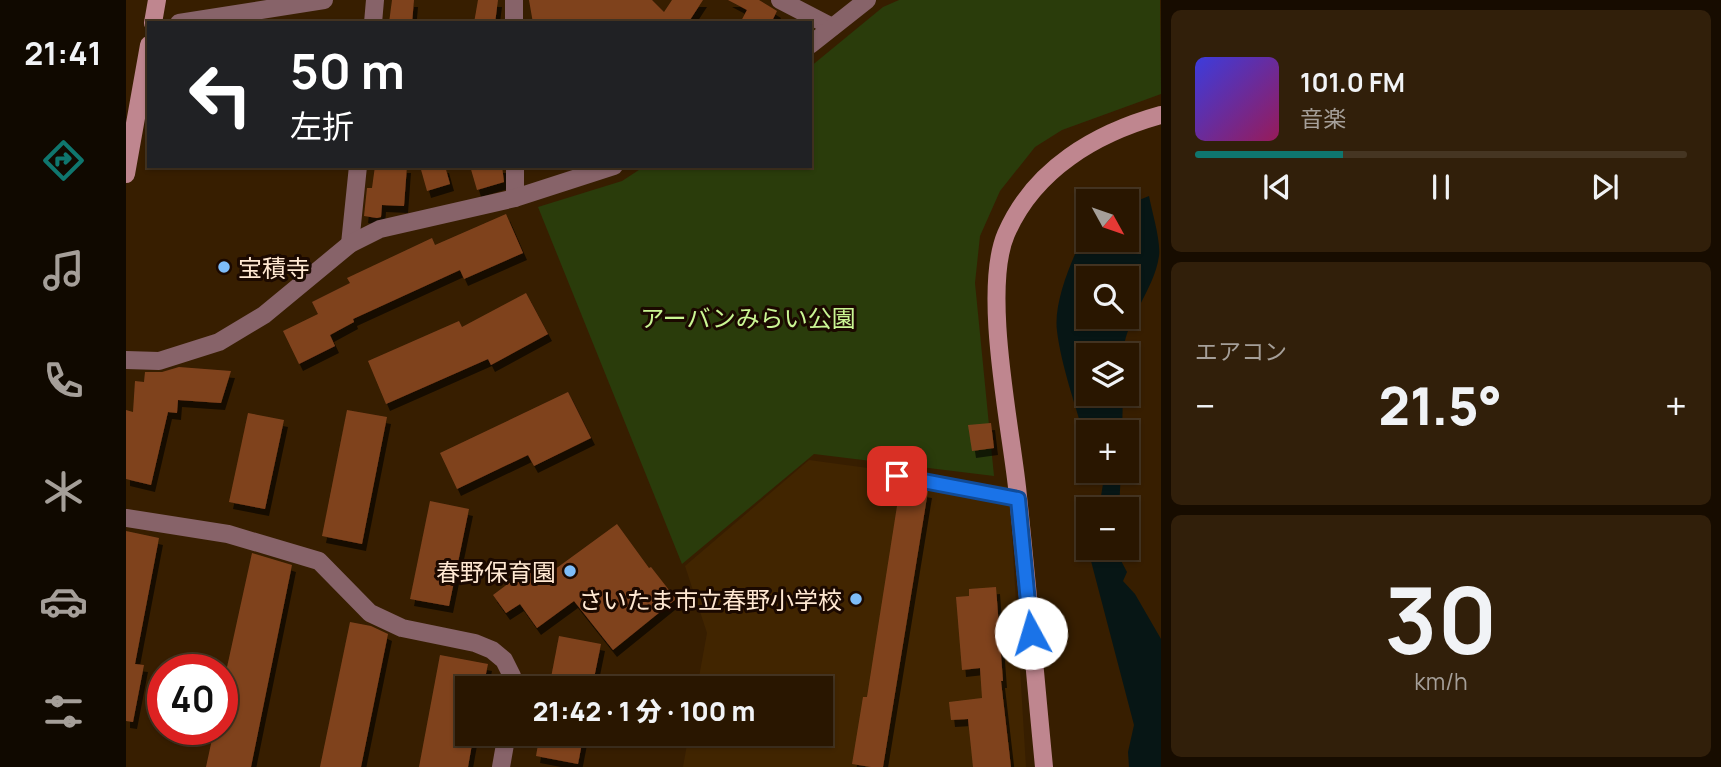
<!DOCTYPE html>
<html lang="ja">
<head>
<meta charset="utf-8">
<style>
  body { margin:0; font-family:Manrope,"Noto Sans JP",sans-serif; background:#311f0a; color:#f1f3f6; height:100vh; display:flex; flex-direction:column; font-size:26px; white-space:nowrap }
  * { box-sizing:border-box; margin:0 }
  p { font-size:23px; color:#a59f99 }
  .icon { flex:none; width:38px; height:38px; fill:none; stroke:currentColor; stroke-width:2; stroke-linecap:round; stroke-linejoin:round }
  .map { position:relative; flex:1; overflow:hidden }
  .side { display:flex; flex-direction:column; gap:10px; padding:10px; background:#170c00; width:560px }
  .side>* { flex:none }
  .hud { position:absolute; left:21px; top:21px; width:665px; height:147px; border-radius:0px; box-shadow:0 2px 5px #0004,0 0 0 2px #453522; background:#202124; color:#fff; overflow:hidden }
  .needle { width:46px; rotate:130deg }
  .buttons { position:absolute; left:950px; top:189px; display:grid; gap:14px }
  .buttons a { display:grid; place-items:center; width:63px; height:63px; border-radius:0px; background:#291600; box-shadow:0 2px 5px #0004,0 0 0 2px #453522; font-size:35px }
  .speed { position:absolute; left:21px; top:654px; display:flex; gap:14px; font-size:35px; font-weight:700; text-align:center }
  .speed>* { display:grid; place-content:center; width:91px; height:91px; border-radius:50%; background:#291600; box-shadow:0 2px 5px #0004,0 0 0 2px #453522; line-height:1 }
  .speed .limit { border:10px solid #d22; background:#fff; color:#111 }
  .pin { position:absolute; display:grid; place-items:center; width:60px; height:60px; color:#fff; margin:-30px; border-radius:14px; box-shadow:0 4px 10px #0006 }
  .me { position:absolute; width:77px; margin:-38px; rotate:354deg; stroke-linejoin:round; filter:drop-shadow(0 0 5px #0008) }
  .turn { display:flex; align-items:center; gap:24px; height:147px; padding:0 28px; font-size:32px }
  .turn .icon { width:91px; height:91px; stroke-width:2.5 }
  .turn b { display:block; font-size:49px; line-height:60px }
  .big { font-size:52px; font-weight:800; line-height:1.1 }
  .side .tile { flex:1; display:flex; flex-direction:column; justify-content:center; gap:10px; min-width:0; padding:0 24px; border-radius:10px; background:#311f0a }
  .side .dial { align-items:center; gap:0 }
  .dial b { font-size:91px; line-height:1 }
  .song { display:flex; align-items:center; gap:21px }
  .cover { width:84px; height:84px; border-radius:10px; background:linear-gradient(135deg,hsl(240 70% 55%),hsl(330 70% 35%)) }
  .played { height:7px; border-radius:4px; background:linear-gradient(90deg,#0f766e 30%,#453522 30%) }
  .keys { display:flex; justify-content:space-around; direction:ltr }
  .heat { display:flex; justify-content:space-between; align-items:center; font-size:38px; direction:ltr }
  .trip { position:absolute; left:329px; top:676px; width:378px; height:70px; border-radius:0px; background:#291600; box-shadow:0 2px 5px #0004,0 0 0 2px #453522; font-weight:800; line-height:70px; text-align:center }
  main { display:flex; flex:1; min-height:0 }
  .tab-bar { display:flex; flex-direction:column; width:126px; justify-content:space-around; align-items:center; background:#100900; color:#a59f99 }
  .tab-bar .icon { width:49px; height:49px }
  .tab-bar .active { color:#0f766e }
  .tab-bar b { font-size:32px; color:#f1f3f6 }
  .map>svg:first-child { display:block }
  .built { fill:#412500 }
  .green { fill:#2a3c0b }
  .water { fill:#071615; fill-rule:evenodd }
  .building { fill:#7f421f; filter:url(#shadow) }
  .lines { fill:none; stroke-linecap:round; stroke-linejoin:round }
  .lane { stroke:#876369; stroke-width:10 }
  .street { stroke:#876369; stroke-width:18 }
  .secondary { stroke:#bf868f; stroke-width:18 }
  .route-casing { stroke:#114b97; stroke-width:18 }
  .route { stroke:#1a73e8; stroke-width:12 }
  .poi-dot { fill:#7ebdf9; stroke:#1b0900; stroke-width:2.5 }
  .labels { text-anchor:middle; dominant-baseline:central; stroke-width:6; stroke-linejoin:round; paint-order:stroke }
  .poi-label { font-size:24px; fill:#ffe8d2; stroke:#1b0900; text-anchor:end }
  .park-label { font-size:24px; fill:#caf693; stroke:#1b0900 }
</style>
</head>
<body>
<main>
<nav class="tab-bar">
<b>21:41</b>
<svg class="icon active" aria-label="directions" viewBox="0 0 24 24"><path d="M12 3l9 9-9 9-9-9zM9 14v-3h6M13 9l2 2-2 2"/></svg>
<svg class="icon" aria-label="music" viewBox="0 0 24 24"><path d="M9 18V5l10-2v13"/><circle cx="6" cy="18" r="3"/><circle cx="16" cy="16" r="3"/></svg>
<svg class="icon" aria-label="phone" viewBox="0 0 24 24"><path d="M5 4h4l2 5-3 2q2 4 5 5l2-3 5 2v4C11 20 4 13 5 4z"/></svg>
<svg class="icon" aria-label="climate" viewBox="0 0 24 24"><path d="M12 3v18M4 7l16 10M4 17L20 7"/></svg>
<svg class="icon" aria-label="car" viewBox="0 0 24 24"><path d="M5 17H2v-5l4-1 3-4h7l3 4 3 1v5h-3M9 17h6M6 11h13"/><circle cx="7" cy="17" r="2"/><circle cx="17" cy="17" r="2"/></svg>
<svg class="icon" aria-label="filters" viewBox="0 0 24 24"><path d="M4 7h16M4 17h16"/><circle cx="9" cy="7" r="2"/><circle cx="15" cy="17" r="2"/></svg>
</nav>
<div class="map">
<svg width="1035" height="767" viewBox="0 0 1035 767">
  <defs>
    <filter id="shadow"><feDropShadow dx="4" dy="7" stdDeviation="0" flood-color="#0009"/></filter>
  </defs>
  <rect width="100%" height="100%" fill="#371e00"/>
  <!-- built -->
  <polygon class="built" points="683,460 883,487 900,767 557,767 563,733 695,733 695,688 571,688 581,633 559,566"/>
  <!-- green -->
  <polygon class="green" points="773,0 1034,0 1035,94 936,130 909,147 874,191 854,236 849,283 868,476 688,454 556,564 412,207 496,181 519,166 684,166 684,67 757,7"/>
  <!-- water -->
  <g class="water">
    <path d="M1023,196C1026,212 1035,241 1033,256C1028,291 998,321 997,355H962V394H997L996,432H962V444L960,442C950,407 935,365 931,331C927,301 948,253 962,228V240H1001V205ZM962,278H1001V317H962Z"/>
    <polygon points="979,471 995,471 993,509 973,509"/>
    <polygon points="967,548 991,548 991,553 1001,572 997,581 1009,594 1035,639 1035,767 1003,767 1002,752 1008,725 965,561"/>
  </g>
  <!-- building -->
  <g class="building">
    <polygon points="266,0 288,0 286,23 263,23"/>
    <polygon points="352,0 372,0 369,23 348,23"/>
    <polygon points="403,0 526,0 538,12 546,0 577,0 562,23 407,23"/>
    <polygon points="602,0 633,0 651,11 645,23 614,23 621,10"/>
    <polygon points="249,166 281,166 278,206 256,205 255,217 251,218 238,216 241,188 246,188"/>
    <polygon points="294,166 319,166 324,184 301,191"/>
    <polygon points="344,166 376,166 378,182 351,190"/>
    <polygon points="380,214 397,253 338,279 334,270 227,319 228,322 204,335 209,346 173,364 157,331 192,314 186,302 224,283 221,278 306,238 309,245"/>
    <polygon points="400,293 422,334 365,365 362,359 260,404 242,361 333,321 336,327"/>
    <polygon points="53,367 105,371 95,403 52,400 51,413 42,412 25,485 0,479 0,410 7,412 9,381 18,382 19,372 36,372"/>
    <polygon points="442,392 465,438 408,466 402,455 331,489 314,453"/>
    <polygon points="221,410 261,417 236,544 196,536"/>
    <polygon points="122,413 158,420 139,509 103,502"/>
    <polygon points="865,423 868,448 846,451 842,425"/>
    <polygon points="774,487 802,491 757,767 745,767 726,764 737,697 741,697"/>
    <polygon points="304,501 343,509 323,606 284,599"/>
    <polygon points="491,524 523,568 525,567 550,599 487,650 448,601 411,628 394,604 380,613 367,595 407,565 417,578"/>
    <polygon points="0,531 33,538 9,664 18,665 7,722 0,721"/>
    <polygon points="126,553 166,565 125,767 80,767 88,730 96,730 96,690"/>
    <polygon points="870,587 877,681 875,681 885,767 847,767 842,719 825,720 823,702 856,698 854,668 836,670 830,597 843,596 843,589"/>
    <polygon points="224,622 245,626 262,634 235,767 194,767"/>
    <polygon points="433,636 475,644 466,688 423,688"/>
    <polygon points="314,655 362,664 357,688 341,688 341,733 348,733 342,767 293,767"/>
    <polygon points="414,733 458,733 452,764 410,756"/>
  </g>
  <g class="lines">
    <!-- lane -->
    <polyline class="lane" points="763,486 771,476 892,499"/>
    <!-- street -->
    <g class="street">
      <polyline points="388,0 388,23"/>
      <polyline points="654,0 706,27"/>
      <polyline points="53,23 198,0"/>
      <polyline points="247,23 249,0"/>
      <polyline points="684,45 741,0"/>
      <polyline points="389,198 389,166"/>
      <polyline points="224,244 232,166"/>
      <polyline points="0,360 33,361 93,342 138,315 224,244 254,229 389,198 488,166"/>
      <polyline points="0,518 102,534 193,561 244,613 276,628 349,643 366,650 378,660 386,676 388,688"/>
      <polyline points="375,767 381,733"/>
    </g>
    <!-- secondary -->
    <g class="secondary">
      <polyline points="27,23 31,0"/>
      <polyline points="0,174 23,45"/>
      <path d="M918,767C909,674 901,580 891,487C884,423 856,290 880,234C908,169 970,133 1035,115"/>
    </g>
  </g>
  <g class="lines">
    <!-- route casing -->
    <g class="route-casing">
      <polyline id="route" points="771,476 892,499 905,633"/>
    </g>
    <!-- route -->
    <use href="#route" class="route"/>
  </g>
  <!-- markers -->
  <g class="poi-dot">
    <circle cx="98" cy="267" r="7"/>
    <circle cx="444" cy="571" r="7"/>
    <circle cx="730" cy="599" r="7"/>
  </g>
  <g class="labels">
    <!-- poi labels -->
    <g class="poi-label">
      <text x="112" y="267" text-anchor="start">宝積寺</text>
      <text x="430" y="571">春野保育園</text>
      <text x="716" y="599">さいたま市立春野小学校</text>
    </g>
    <!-- park labels -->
    <g class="park-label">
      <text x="622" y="317">アーバンみらい公園</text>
    </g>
  </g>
</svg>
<div class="buttons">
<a><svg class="needle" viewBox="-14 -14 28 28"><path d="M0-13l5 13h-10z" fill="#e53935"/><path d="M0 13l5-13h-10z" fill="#a59f99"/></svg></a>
<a><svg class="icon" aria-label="search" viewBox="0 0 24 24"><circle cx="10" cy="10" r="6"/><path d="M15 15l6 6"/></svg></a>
<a><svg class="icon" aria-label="layers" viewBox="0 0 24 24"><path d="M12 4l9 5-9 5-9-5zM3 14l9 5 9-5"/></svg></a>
<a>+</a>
<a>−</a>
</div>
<div class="speed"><div class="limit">40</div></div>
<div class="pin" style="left:771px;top:476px;background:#d93025"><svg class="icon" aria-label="arrive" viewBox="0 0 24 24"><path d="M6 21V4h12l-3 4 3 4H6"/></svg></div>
<svg class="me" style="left:905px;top:633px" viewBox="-20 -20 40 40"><circle r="19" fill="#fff"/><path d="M0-13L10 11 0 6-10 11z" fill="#1a73e8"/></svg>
<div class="trip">21:42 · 1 分 · 100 m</div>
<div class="hud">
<div class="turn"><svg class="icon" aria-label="left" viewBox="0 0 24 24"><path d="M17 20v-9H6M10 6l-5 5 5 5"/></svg><div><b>50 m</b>左折</div></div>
</div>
</div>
<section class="side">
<div class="tile">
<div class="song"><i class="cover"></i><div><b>101.0 FM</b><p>音楽</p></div></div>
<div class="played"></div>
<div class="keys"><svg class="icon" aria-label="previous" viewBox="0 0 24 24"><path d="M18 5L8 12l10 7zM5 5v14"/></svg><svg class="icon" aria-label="pause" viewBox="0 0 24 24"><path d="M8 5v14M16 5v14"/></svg><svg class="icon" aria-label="next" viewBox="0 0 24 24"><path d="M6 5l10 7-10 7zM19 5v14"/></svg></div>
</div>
<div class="tile"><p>エアコン</p>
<div class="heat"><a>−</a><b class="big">21.5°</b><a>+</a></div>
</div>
<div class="tile dial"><b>30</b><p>km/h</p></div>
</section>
</main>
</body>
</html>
